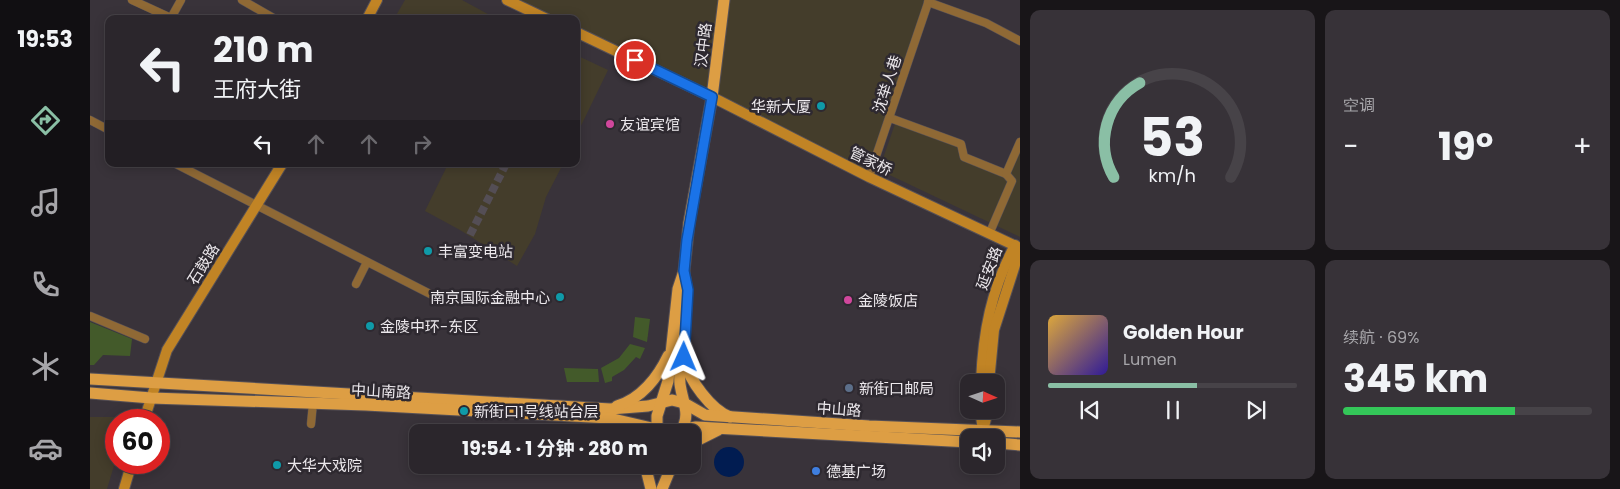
<!DOCTYPE html>
<html lang="zh">
<head>
<meta charset="utf-8">
<style>
  body { margin:0; font-family:Poppins,"Noto Sans SC",sans-serif; background:#373238; color:#f1f3f6; height:100vh; display:flex; flex-direction:column; font-size:19px; white-space:nowrap }
  * { box-sizing:border-box; margin:0 }
  p { font-size:16px; color:#a6a5a9 }
  .icon { flex:none; width:28px; height:28px; fill:none; stroke:currentColor; stroke-width:2; stroke-linecap:round; stroke-linejoin:round }
  .map { position:relative; flex:1; overflow:hidden }
  .sheet { display:flex; flex-direction:column; gap:10px; padding:10px; background:#181518; width:600px }
  .sheet>* { flex:none }
  .top-card { position:absolute; left:15px; top:15px; width:475px; height:152px; border-radius:10px; box-shadow:0 2px 12px #0003,0 0 0 1px #474348; background:#2b262c; color:#f1f3f6; overflow:hidden }
  .needle { width:32px; rotate:93deg }
  .fabs { position:absolute; left:870px; top:374px; display:grid; gap:10px }
  .fabs a { display:grid; place-items:center; width:45px; height:45px; border-radius:10px; background:#2b262c; box-shadow:0 2px 12px #0003,0 0 0 1px #474348; font-size:25px }
  .speed { position:absolute; left:15px; top:409px; display:flex; gap:10px; font-size:25px; font-weight:700; text-align:center }
  .speed>* { display:grid; place-content:center; width:65px; height:65px; border-radius:50%; background:#2b262c; box-shadow:0 2px 12px #0003,0 0 0 1px #474348; line-height:1 }
  .speed .limit { border:8px solid #d22; background:#fff; color:#111 }
  .pin { position:absolute; display:grid; place-items:center; width:42px; height:42px; color:#fff; margin:-21px; border:2px solid #fff; border-radius:50%; box-shadow:0 1px 5px #0007 }
  .me { position:absolute; width:55px; margin:-28px; rotate:1deg; stroke-linejoin:round; filter:drop-shadow(0 0 4px #0008) }
  .turn { display:flex; align-items:center; gap:18px; height:105px; padding:0 25px; font-size:22px }
  .turn .icon { width:65px; height:65px; stroke-width:2.5 }
  .turn b { display:block; font-size:35px; line-height:42px }
  .lanes { display:flex; align-items:center; height:48px; padding:0 25px; background:#0003; justify-content:center; gap:25px; direction:ltr }
  .lanes .off { opacity:.35 }
  .big { font-size:38px; font-weight:700; line-height:1.1 }
  .sheet .card { flex:1; display:flex; flex-direction:column; justify-content:center; gap:8px; min-width:0; padding:0 18px; border-radius:10px; background:#373238 }
  .sheet .dial { align-items:center; gap:0 }
  .dial svg { height:130px; overflow:visible; fill:none; stroke:#474348; stroke-width:7; stroke-linecap:round; text-anchor:middle }
  .dial text { fill:#f1f3f6; stroke:none }
  .song { display:flex; align-items:center; gap:15px }
  .cover { width:60px; height:60px; border-radius:8px; background:linear-gradient(135deg,hsl(40 70% 55%),hsl(250 70% 35%)) }
  .played { height:5px; border-radius:2px; background:linear-gradient(90deg,#8abfa5 60%,#474348 60%) }
  .keys { display:flex; justify-content:space-around; direction:ltr }
  .heat { display:flex; justify-content:space-between; align-items:center; font-size:28px; direction:ltr }
  .charge { height:8px; border-radius:4px; background:linear-gradient(90deg,#34c759 69%,#474348 0) }
  .sheet .tiles { flex:1; display:grid; gap:10px; grid-template-columns:repeat(2,1fr) }
  .trip { position:absolute; left:319px; top:424px; width:292px; height:50px; border-radius:10px; background:#2b262c; box-shadow:0 2px 12px #0003,0 0 0 1px #474348; font-weight:700; line-height:50px; text-align:center }
  main { display:flex; flex:1; min-height:0 }
  .tab-bar { display:flex; flex-direction:column; width:90px; justify-content:space-around; align-items:center; background:#110f12; color:#a6a5a9 }
  .tab-bar .icon { width:35px; height:35px }
  .tab-bar .current { color:#8abfa5 }
  .tab-bar b { font-size:22px; color:#f1f3f6 }
  .map>svg:first-child { display:block }
  .commercial { fill:#443d2b }
  .green { fill:#435a2a }
  .water { fill:#011c51 }
  .lines { fill:none; stroke-linecap:round; stroke-linejoin:round }
  .street-tunnel { stroke:#544e55; stroke-width:8; stroke-dasharray:8 4; stroke-linecap:butt }
  .street-casing { stroke:#565056; stroke-width:9 }
  .secondary-casing { stroke:#565056; stroke-width:12 }
  .primary-casing { stroke:#565056; stroke-width:13 }
  .street { stroke:#8f6935; stroke-width:8 }
  .secondary { stroke:#c18425; stroke-width:10 }
  .primary { stroke:#dd9e44; stroke-width:11 }
  .route-casing { stroke:#114b97; stroke-width:12 }
  .route { stroke:#1a73e8; stroke-width:9 }
  .culture-dot { fill:#0f9aa8; stroke:#2e2930; stroke-width:2 }
  .hotel-dot { fill:#d1479c; stroke:#2e2930; stroke-width:2 }
  .service-dot { fill:#5c6f8a; stroke:#2e2930; stroke-width:2 }
  .shop-dot { fill:#3f7fe0; stroke:#2e2930; stroke-width:2 }
  .labels { text-anchor:middle; dominant-baseline:central; stroke-width:5; stroke-linejoin:round; paint-order:stroke }
  .street-label { font-size:15px; fill:#ece8ec; stroke:#2e2930 }
  .poi-label { font-size:15px; fill:#ece8ec; stroke:#2e2930; text-anchor:start }
</style>
</head>
<body>
<main>
<nav class="tab-bar">
<b>19:53</b>
<svg class="icon current" aria-label="directions" viewBox="0 0 24 24"><path d="M12 3l9 9-9 9-9-9zM9 14v-3h6M13 9l2 2-2 2"/></svg>
<svg class="icon" aria-label="music" viewBox="0 0 24 24"><path d="M9 18V5l10-2v13"/><circle cx="6" cy="18" r="3"/><circle cx="16" cy="16" r="3"/></svg>
<svg class="icon" aria-label="phone" viewBox="0 0 24 24"><path d="M5 4h4l2 5-3 2q2 4 5 5l2-3 5 2v4C11 20 4 13 5 4z"/></svg>
<svg class="icon" aria-label="climate" viewBox="0 0 24 24"><path d="M12 3v18M4 7l16 10M4 17L20 7"/></svg>
<svg class="icon" aria-label="car" viewBox="0 0 24 24"><path d="M5 17H2v-5l4-1 3-4h7l3 4 3 1v5h-3M9 17h6M6 11h13"/><circle cx="7" cy="17" r="2"/><circle cx="17" cy="17" r="2"/></svg>
</nav>
<div class="map">
<svg width="930" height="489" viewBox="0 0 930 489">
  <rect width="100%" height="100%" fill="#39333a"/>
  <!-- commercial -->
  <g class="commercial">
    <polygon points="315,0 372,0 407,19 304,19"/>
    <polygon points="417,0 838,0 779,177 486,32 486,19 457,19"/>
    <polygon points="486,55 518,70 486,136"/>
    <polygon points="806,121 871,144 874,157 916,174 930,145 930,237 789,170"/>
    <polygon points="358,164 473,164 456,197 445,234 427,266 370,230 335,211"/>
    <polygon points="0,417 28,417 29,420 26,420 26,459 17,489 0,489"/>
  </g>
  <!-- green -->
  <g class="green">
    <polygon points="545,317 560,319 557,342 543,337"/>
    <polygon points="0,322 42,339 40,356 13,355 4,365 0,365"/>
    <polygon points="540,344 555,348 550,359 546,357 534,370 522,377 522,381 515,383 511,368 529,358"/>
    <polygon points="474,368 508,369 509,382 477,382"/>
    <polygon points="351,423 375,425 369,432 357,432"/>
  </g>
  <!-- water -->
  <circle class="water" cx="639" cy="462" r="15"/>
  <g class="lines">
    <!-- street-tunnel -->
    <polyline class="street-tunnel" points="380,235 416,164"/>
    <!-- street casing -->
    <g class="street-casing">
      <g id="street">
        <polyline points="42,0 81,18 91,0"/>
        <polyline points="152,0 185,19"/>
        <polyline points="838,2 896,23 930,41"/>
        <polyline points="800,118 871,144 874,157 916,174"/>
        <polyline points="0,120 19,130"/>
        <polyline points="86,164 348,298"/>
        <polyline points="779,177 839,0"/>
        <polyline points="900,232 922,181 916,174 930,142"/>
        <polyline points="266,284 277,262"/>
        <polyline points="0,316 55,339"/>
        <polyline points="221,424 223,403"/>
      </g>
    </g>
    <!-- secondary casing -->
    <g class="secondary-casing">
      <g id="secondary">
        <polyline points="417,0 457,19"/>
        <polyline points="277,19 287,0"/>
        <polyline points="486,32 622,97 779,177 930,248"/>
        <path d="M891,382C893,332 901,290 925,245"/>
        <polyline points="899,382 904,330 925,265 925,247"/>
        <polyline points="890,410 893,430"/>
        <polyline points="54,420 77,350 192,164"/>
        <polyline points="893,431 898,410"/>
        <polyline points="34,489 42,462"/>
      </g>
    </g>
    <!-- primary casing -->
    <g class="primary-casing">
      <g id="primary">
        <path d="M595,361C599,380 621,410 640,417"/>
        <polyline points="0,379 520,409 558,406 582,400 594,403 615,415 779,426 930,432"/>
        <polyline points="0,393 61,398 276,405 519,418 579,432 606,427 879,442"/>
        <path d="M527,406C551,399 568,377 578,356"/>
        <polyline points="519,418 536,432"/>
        <polyline points="567,432 567,416 578,381 588,289 594,271 599,223 622,97 634,0"/>
        <path d="M591,432C601,412 593,405 590,384C587,347 602,310 594,273"/>
        <polyline points="602,443 628,430"/>
        <polyline points="906,443 930,445"/>
        <polyline points="555,465 561,489"/>
        <polyline points="572,489 582,465"/>
      </g>
    </g>
    <!-- street -->
    <use href="#street" class="street"/>
    <!-- secondary -->
    <use href="#secondary" class="secondary"/>
    <!-- primary -->
    <use href="#primary" class="primary"/>
  </g>
  <g class="lines">
    <!-- route casing -->
    <g class="route-casing">
      <polyline id="route" points="545,60 622,97 597,240 594,271 598,290 594,357"/>
    </g>
    <!-- route -->
    <use href="#route" class="route"/>
  </g>
  <!-- markers -->
  <g class="culture-dot">
    <circle cx="731" cy="106" r="5"/>
    <circle cx="338" cy="251" r="5"/>
    <circle cx="470" cy="297" r="5"/>
    <circle cx="280" cy="326" r="5"/>
    <circle cx="374" cy="411" r="5"/>
    <circle cx="187" cy="465" r="5"/>
  </g>
  <g class="hotel-dot">
    <circle cx="520" cy="124" r="5"/>
    <circle cx="758" cy="300" r="5"/>
  </g>
  <circle class="service-dot" cx="759" cy="388" r="5"/>
  <circle class="shop-dot" cx="726" cy="471" r="5"/>
  <g class="labels">
    <!-- street labels -->
    <g class="street-label">
      <text transform="translate(613 45) rotate(-83)">汉中路</text>
      <text transform="translate(797 84) rotate(-72)">沈举人巷</text>
      <text transform="translate(781 161) rotate(26)">管家桥</text>
      <text transform="translate(113 264) rotate(-58)">石鼓路</text>
      <text transform="translate(899 268) rotate(-69)">延安路</text>
      <text transform="translate(291 391) rotate(3)">中山南路</text>
      <text transform="translate(749 409) rotate(4)">中山路</text>
    </g>
    <!-- poi labels -->
    <g class="poi-label">
      <text x="721" y="106" text-anchor="end">华新大厦</text>
      <text x="530" y="124">友谊宾馆</text>
      <text x="348" y="251">丰富变电站</text>
      <text x="460" y="297" text-anchor="end">南京国际金融中心</text>
      <text x="768" y="300">金陵饭店</text>
      <text x="290" y="326">金陵中环-东区</text>
      <text x="769" y="388">新街口邮局</text>
      <text x="384" y="411">新街口1号线站台层</text>
      <text x="197" y="465">大华大戏院</text>
      <text x="736" y="471">德基广场</text>
    </g>
  </g>
</svg>
<div class="fabs">
<a><svg class="needle" viewBox="-14 -14 28 28"><path d="M0-13l5 13h-10z" fill="#e53935"/><path d="M0 13l5-13h-10z" fill="#a6a5a9"/></svg></a>
<a><svg class="icon" aria-label="sound" viewBox="0 0 24 24"><path d="M4 9h4l5-4v14l-5-4H4zM17 9q2 3 0 6"/></svg></a>
</div>
<div class="speed"><div class="limit">60</div></div>
<div class="pin" style="left:545px;top:60px;background:#d93025"><svg class="icon" aria-label="arrive" viewBox="0 0 24 24"><path d="M6 21V4h12l-3 4 3 4H6"/></svg></div>
<svg class="me" style="left:594px;top:357px" viewBox="-20 -20 40 40"><path d="M0-17L14 15 0 8-14 15z" fill="#1a73e8" stroke="#fff" stroke-width="4"/></svg>
<div class="trip">19:54 · 1 分钟 · 280 m</div>
<div class="top-card">
<div class="turn"><svg class="icon" aria-label="left" viewBox="0 0 24 24"><path d="M17 20v-9H6M10 6l-5 5 5 5"/></svg><div><b>210 m</b>王府大街</div></div>
<div class="lanes"><svg class="icon" aria-label="left" viewBox="0 0 24 24"><path d="M17 20v-9H6M10 6l-5 5 5 5"/></svg><svg class="icon off" aria-label="ahead" viewBox="0 0 24 24"><path d="M12 20V5M6 11l6-6 6 6"/></svg><svg class="icon off" aria-label="ahead" viewBox="0 0 24 24"><path d="M12 20V5M6 11l6-6 6 6"/></svg><svg class="icon off" aria-label="right" viewBox="0 0 24 24"><path d="M7 20v-9h11M14 6l5 5-5 5"/></svg></div>
</div>
</div>
<section class="sheet">
<div class="tiles">
<div class="card dial"><svg viewBox="0 0 100 80">
<path d="M14 69A42 42 0 1 1 86 69"/>
<path d="M14 69A42 42 0 0 1 30 11" stroke="#8abfa5"/>
<text x="50" y="56" font-size="32" font-weight="700">53</text>
<text x="50" y="72" font-size="11">km/h</text>
</svg></div>
<div class="card"><p>空调</p>
<div class="heat"><a>−</a><b class="big">19°</b><a>+</a></div>
</div>
<div class="card">
<div class="song"><i class="cover"></i><div><b>Golden Hour</b><p>Lumen</p></div></div>
<div class="played"></div>
<div class="keys"><svg class="icon" aria-label="previous" viewBox="0 0 24 24"><path d="M18 5L8 12l10 7zM5 5v14"/></svg><svg class="icon" aria-label="pause" viewBox="0 0 24 24"><path d="M8 5v14M16 5v14"/></svg><svg class="icon" aria-label="next" viewBox="0 0 24 24"><path d="M6 5l10 7-10 7zM19 5v14"/></svg></div>
</div>
<div class="card"><p>续航 · 69%</p><b class="big">345 km</b><div class="charge"></div></div>
</div>
</section>
</main>
</body>
</html>
